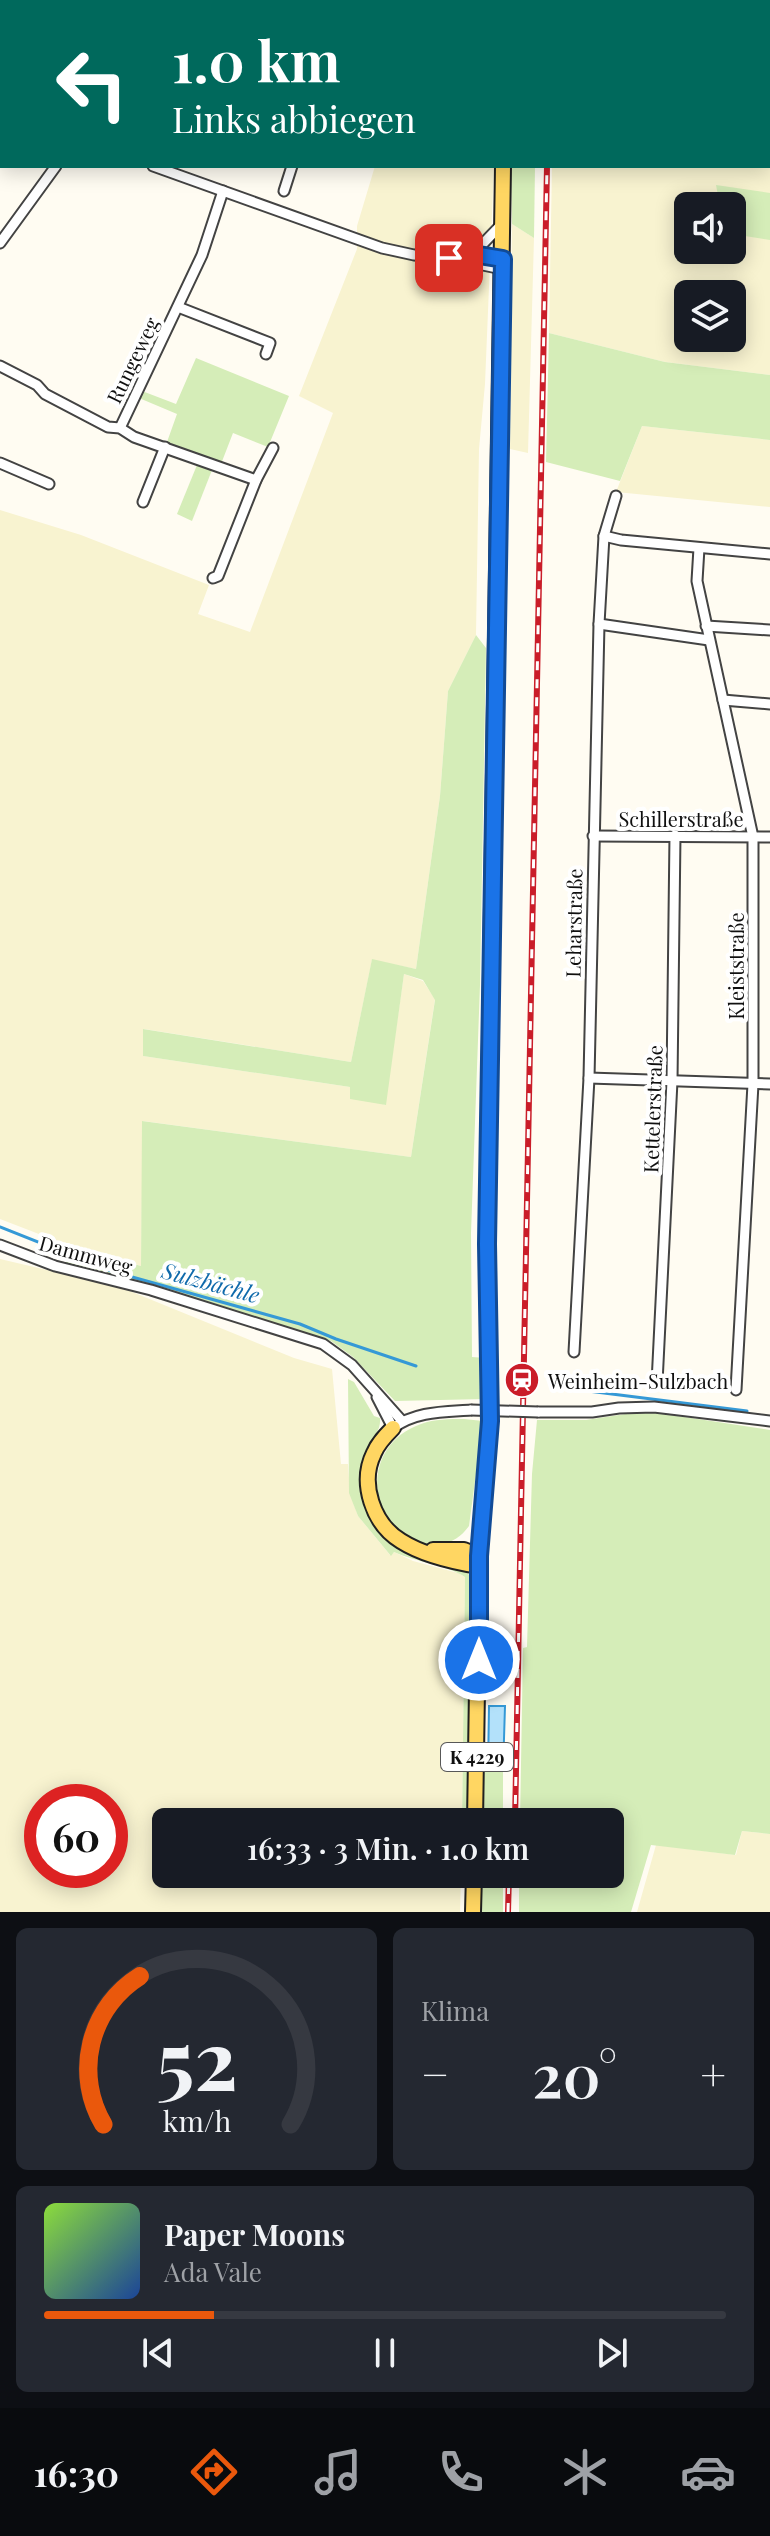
<!DOCTYPE html>
<html lang="de">
<head>
<meta charset="utf-8">
<style>
  body { margin:0; font-family:"Playfair Display",serif; background:#242831; color:#f1f3f6; height:100vh; display:flex; flex-direction:column; font-size:30px; white-space:nowrap }
  * { box-sizing:border-box; margin:0 }
  p { font-size:26px; color:#9ea1a6 }
  .icon { flex:none; width:44px; height:44px; fill:none; stroke:currentColor; stroke-width:2; stroke-linecap:round; stroke-linejoin:round }
  .map { position:relative; height:1912px; overflow:hidden }
  .sheet { display:flex; flex-direction:column; gap:16px; padding:16px; background:#0d0f14; flex:1 }
  .sheet>* { flex:none }
  .guide { position:absolute; left:0px; top:0px; width:770px; height:168px; box-shadow:0 4px 20px #0003; background:#00695c; color:#fff; overflow:hidden }
  .tools { position:absolute; left:674px; top:192px; display:grid; gap:16px }
  .tools a { display:grid; place-items:center; width:72px; height:72px; border-radius:12px; background:#171b24; box-shadow:0 4px 20px #0003; font-size:40px }
  .speed { position:absolute; left:24px; top:1784px; display:flex; gap:16px; font-size:40px; font-weight:700; text-align:center }
  .speed>* { display:grid; place-content:center; width:104px; height:104px; border-radius:50%; background:#171b24; box-shadow:0 4px 20px #0003; line-height:1 }
  .speed .limit { border:12px solid #d22; background:#fff; color:#111 }
  .pin { position:absolute; display:grid; place-items:center; width:68px; height:68px; color:#fff; margin:-34px; border-radius:16px; box-shadow:0 4px 12px #0006 }
  .me { position:absolute; width:88px; margin:-44px; rotate:0deg; stroke-linejoin:round; filter:drop-shadow(0 0 6px #0008) }
  .turn { display:flex; align-items:center; gap:28px; height:168px; padding:0 40px; font-size:36px }
  .turn .icon { width:104px; height:104px; stroke-width:2.5 }
  .turn b { display:block; font-size:56px; line-height:68px }
  .big { font-size:60px; font-weight:600; line-height:1.1 }
  .sheet .card { flex:1; display:flex; flex-direction:column; justify-content:center; gap:12px; min-width:0; padding:0 28px; border-radius:12px; background:#242831 }
  .sheet .dial { align-items:center; gap:0 }
  .dial svg { height:208px; overflow:visible; fill:none; stroke:#363941; stroke-width:7; stroke-linecap:round; text-anchor:middle }
  .dial text { fill:#f1f3f6; stroke:none }
  .song { display:flex; align-items:center; gap:24px }
  .cover { width:96px; height:96px; border-radius:12px; background:linear-gradient(135deg,hsl(90 70% 55%),hsl(220 70% 35%)) }
  .played { height:8px; border-radius:4px; background:linear-gradient(90deg,#ea580c 25%,#363941 25%) }
  .keys { display:flex; justify-content:space-around; direction:ltr }
  .heat { display:flex; justify-content:space-between; align-items:center; font-size:44px; direction:ltr }
  .sheet .tiles { flex:1; display:grid; gap:16px; grid-template-columns:1fr 1fr }
  .card:last-child { grid-column:span 2 }
  .trip { position:absolute; left:152px; top:1808px; width:472px; height:80px; border-radius:12px; background:#171b24; box-shadow:0 4px 20px #0003; font-weight:600; line-height:80px; text-align:center }
  .menu { display:flex; height:128px; justify-content:space-around; align-items:center; background:#090b0e; color:#9ea1a6 }
  .menu .icon { width:56px; height:56px }
  .menu .selected { color:#ea580c }
  .menu b { font-size:36px; color:#f1f3f6 }
  .map>svg:first-child { display:block }
  .farmland { fill:#f8f3d0; fill-rule:evenodd }
  .green { fill:#d5edb8 }
  .water { fill:#b3e1fa; stroke:#3599d6; stroke-width:2 }
  .lines { fill:none; stroke-linecap:round; stroke-linejoin:round }
  .stream { stroke:#3599d6; stroke-width:3 }
  .street-casing { stroke:#434343; stroke-width:13 }
  .primary-casing { stroke:#212121; stroke-width:18 }
  .street { stroke:#fff; stroke-width:9 }
  .primary { stroke:#ffd662; stroke-width:14 }
  .rail-casing { stroke:#ca1d29; stroke-width:6 }
  .rail { stroke:#fff; stroke-width:3; stroke-dasharray:9; stroke-linecap:butt }
  .street-bridge-casing { stroke:#434343; stroke-width:13; stroke-linecap:butt }
  .street-bridge { stroke:#fff; stroke-width:9 }
  .route-casing { stroke:#114b97; stroke-width:20 }
  .route { stroke:#1a73e8; stroke-width:14 }
  .labels { text-anchor:middle; dominant-baseline:central; stroke-width:8; stroke-linejoin:round; paint-order:stroke }
  .shield { fill:#fff; stroke:#585858; stroke-width:2 }
  .shield-label { font-size:18px; font-weight:bold; fill:#101010 }
  .street-label { font-size:20px; fill:#101010; stroke:#fff }
  .poi-label { font-size:20px; fill:#101010; stroke:#fff; text-anchor:start }
  .water-label { font-size:22px; font-style:italic; fill:#0f6aab; stroke:#fff }
</style>
</head>
<body>
<div class="map">
<svg width="770" height="1912" viewBox="0 0 770 1912">
  <rect width="100%" height="100%" fill="#fffcf2"/>
  <!-- farmland -->
  <g class="farmland">
    <path d="M768,23L770,24V375L665,362L549,333L552,166H768ZM688,206H732V250H688ZM688,294H732V338H688Z"/>
    <polygon points="375,166 494,166 485,384 479,449 476,635 448,691 440,796 416,969 372,960 351,1062 144,1029 143,1056 350,1087 385,1105 404,974 423,981 435,999 411,1157 143,1121 141,1266 70,1246 0,1219 0,510 81,535 209,585 198,614 250,632 333,413 299,396 357,249 357,226"/>
    <polygon points="512,224 534,238 528,453 510,449"/>
    <polygon points="642,426 770,440 770,507 616,492"/>
    <path d="M0,1259L120,1287L294,1358L332,1369L341,1464H348L350,1493L358,1516L390,1555L394,1552L413,1561L458,1573L465,1577L462,1822H166V1874H461L460,1912H0ZM42,1802H110V1870H42Z"/>
    <polygon points="742,1831 770,1834 770,1912 637,1912 656,1845 736,1855"/>
  </g>
  <!-- green -->
  <g class="green">
    <polygon points="511,166 535,166 534,238 512,224"/>
    <polygon points="716,185 770,193 770,240 732,234 732,206 720,206"/>
    <polygon points="549,333 665,362 770,375 770,440 642,426 620,481 546,462"/>
    <polygon points="196,358 289,396 268,447 233,433 221,464 167,442 177,414 139,398 142,391 176,404"/>
    <polygon points="197,465 212,470 192,521 177,514"/>
    <polygon points="476,635 486,648 480,985 471,1233 472,1357 486,1358 485,1399 395,1401 353,1357 331,1341 205,1302 65,1266 70,1246 141,1266 142,1121 411,1157 435,1000 423,980 404,974 386,1105 350,1099 350,1087 143,1056 143,1029 351,1062 372,959 416,969 440,796 448,691"/>
    <path d="M348,1379L354,1382L374,1416L380,1418C381,1430 374,1436 369,1446C357,1467 357,1497 371,1518C378,1529 401,1550 413,1555C430,1563 458,1559 470,1576L469,1822H462L465,1577C447,1565 416,1562 394,1552L391,1556L358,1516L349,1493Z"/>
    <polygon points="645,1411 770,1430 770,1834 742,1831 735,1855 651,1845 631,1912 519,1912 519,1874 610,1874 610,1822 520,1822 523,1648 527,1647 532,1474 537,1420 586,1420"/>
    <path d="M464,1419L483,1421L469,1526C461,1537 453,1542 439,1545C376,1555 347,1450 421,1424C435,1419 449,1419 464,1419Z"/>
    <polygon points="483,1772 503,1772 503,1822 481,1822"/>
    <polygon points="480,1874 503,1874 503,1912 479,1912"/>
  </g>
  <!-- water -->
  <polygon class="water" points="489,1706 505,1706 503,1771 488,1770"/>
  <g class="lines">
    <!-- stream -->
    <g class="stream">
      <polyline points="0,1227 111,1271 300,1324 336,1339 416,1366"/>
      <polyline points="580,1390 747,1411"/>
    </g>
    <!-- street casing -->
    <g class="street-casing">
      <g id="street">
        <polyline points="60,0 69,2"/>
        <polyline points="217,2 218,0"/>
        <polyline points="405,2 405,0"/>
        <polyline points="687,2 687,0"/>
        <polyline points="0,93 2,94"/>
        <polyline points="153,166 382,248 414,255 449,258 502,269"/>
        <polyline points="284,191 292,166"/>
        <polyline points="0,243 56,166"/>
        <polyline points="473,254 501,225"/>
        <polyline points="453,257 473,254 503,259"/>
        <polyline points="178,307 270,343 266,354"/>
        <polyline points="0,366 37,385 45,394 108,427 120,428 134,437 256,480"/>
        <polyline points="120,428 202,255 223,191"/>
        <polyline points="0,463 49,484"/>
        <polyline points="143,502 165,447"/>
        <polyline points="604,536 621,540 770,554"/>
        <polyline points="699,548 697,581 753,837 753,1084 736,1390"/>
        <polyline points="213,578 218,576 256,480 273,448"/>
        <polyline points="599,624 709,640"/>
        <polyline points="706,626 770,630"/>
        <polyline points="723,700 770,704"/>
        <polyline points="593,836 770,837"/>
        <polyline points="589,1078 770,1084"/>
        <polyline points="0,1245 55,1266 151,1290 323,1344 352,1365 402,1421"/>
        <polyline points="574,1352 589,1078 599,624 604,536 616,496"/>
        <polyline points="657,1383 672,1081 675,835"/>
        <path d="M377,1397L393,1428C416,1411 444,1412 471,1410"/>
        <polyline points="538,1412 592,1412 619,1408 654,1407 770,1421"/>
      </g>
    </g>
    <!-- primary casing -->
    <g class="primary-casing">
      <g id="primary">
        <polyline points="504,2 504,0"/>
        <path d="M393,1428C386,1435 378,1443 374,1453C359,1483 373,1524 401,1541C423,1555 454,1562 479,1566"/>
        <polyline points="433,1550 464,1550 479,1556"/>
        <polyline points="475,1822 479,1556 490,1421 487,1244 503,166"/>
        <polyline points="473,1912 474,1874"/>
      </g>
    </g>
    <!-- street -->
    <use href="#street" class="street"/>
    <!-- primary -->
    <use href="#primary" class="primary"/>
    <!-- rail casing -->
    <g class="rail-casing">
      <g id="rail">
        <polyline points="549,2 549,0"/>
        <polyline points="515,1822 547,166"/>
        <polyline points="508,1912 509,1874"/>
      </g>
    </g>
    <!-- rail -->
    <use href="#rail" class="rail"/>
    <!-- street-bridge casing -->
    <g class="street-bridge-casing">
      <polyline id="street-bridge" points="471,1410 538,1412"/>
    </g>
    <!-- street-bridge -->
    <use href="#street-bridge" class="street-bridge"/>
  </g>
  <g class="lines">
    <!-- route casing -->
    <g class="route-casing">
      <polyline id="route" points="449,258 473,254 503,259 487,1244 490,1421 479,1556 479,1660"/>
    </g>
    <!-- route -->
    <use href="#route" class="route"/>
  </g>
  <!-- icons -->
  <defs>
    <g id="station-disc" transform="scale(1.8)"><circle r="9.5" fill="#ca1d29" stroke="#fff"/><path d="M-3-6H3Q5-6 5-4V2Q5 4 3 4L4.5 6H3L1.5 4h-3L-3 6H-4.5L-3 4Q-5 4-5 2V-4Q-5-6-3-6ZM-3.5-4v3h7v-3ZM-3.5 1v1.5H-2V1ZM2 1v1.5H3.5V1Z" fill="#fff"/></g>
  </defs>
  <g fill-rule="evenodd">
    <use href="#station-disc" x="522" y="1380"/>
  </g>
  <g class="labels">
    <!-- shield labels -->
    <rect class="shield" x="441" y="1743" width="72" height="28" rx="6"/>
    <g class="shield-label">
      <text x="477" y="1757">K 4229</text>
    </g>
    <!-- street labels -->
    <g class="street-label">
      <text transform="translate(132 360) rotate(-64)">Rungeweg</text>
      <text x="681" y="818">Schillerstraße</text>
      <text transform="translate(573 923) rotate(-89)">Leharstraße</text>
      <text transform="translate(735 966) rotate(-90)">Kleiststraße</text>
      <text transform="translate(652 1109) rotate(-88)">Kettelerstraße</text>
      <text transform="translate(86 1254) rotate(15)">Dammweg</text>
    </g>
    <!-- poi labels -->
    <g class="poi-label">
      <text x="548" y="1380">Weinheim-Sulzbach</text>
    </g>
    <!-- water labels -->
    <g class="water-label">
      <text transform="translate(211 1282) rotate(15)">Sulzbächle</text>
    </g>
  </g>
</svg>
<div class="tools">
<a><svg class="icon" aria-label="sound" viewBox="0 0 24 24"><path d="M4 9h4l5-4v14l-5-4H4zM17 9q2 3 0 6"/></svg></a>
<a><svg class="icon" aria-label="layers" viewBox="0 0 24 24"><path d="M12 4l9 5-9 5-9-5zM3 14l9 5 9-5"/></svg></a>
</div>
<div class="speed"><div class="limit">60</div></div>
<div class="pin" style="left:449px;top:258px;background:#d93025"><svg class="icon" aria-label="arrive" viewBox="0 0 24 24"><path d="M6 21V4h12l-3 4 3 4H6"/></svg></div>
<svg class="me" style="left:479px;top:1660px" viewBox="-20 -20 40 40"><circle r="17" fill="#1a73e8" stroke="#fff" stroke-width="3"/><path d="M0-11L8 9 0 5-8 9z" fill="#fff"/></svg>
<div class="trip">16:33 · 3 Min. · 1.0 km</div>
<div class="guide">
<div class="turn"><svg class="icon" aria-label="left" viewBox="0 0 24 24"><path d="M17 20v-9H6M10 6l-5 5 5 5"/></svg><div><b>1.0 km</b>Links abbiegen</div></div>
</div>
</div>
<section class="sheet">
<div class="tiles">
<div class="card dial"><svg viewBox="0 0 100 80">
<path d="M14 69A42 42 0 1 1 86 69"/>
<path d="M14 69A42 42 0 0 1 28 12" stroke="#ea580c"/>
<text x="50" y="56" font-size="32" font-weight="700">52</text>
<text x="50" y="72" font-size="11">km/h</text>
</svg></div>
<div class="card"><p>Klima</p>
<div class="heat"><a>−</a><b class="big">20°</b><a>+</a></div>
</div>
<div class="card">
<div class="song"><i class="cover"></i><div><b>Paper Moons</b><p>Ada Vale</p></div></div>
<div class="played"></div>
<div class="keys"><svg class="icon" aria-label="previous" viewBox="0 0 24 24"><path d="M18 5L8 12l10 7zM5 5v14"/></svg><svg class="icon" aria-label="pause" viewBox="0 0 24 24"><path d="M8 5v14M16 5v14"/></svg><svg class="icon" aria-label="next" viewBox="0 0 24 24"><path d="M6 5l10 7-10 7zM19 5v14"/></svg></div>
</div>
</div>
</section>
<nav class="menu">
<b>16:30</b>
<svg class="icon selected" aria-label="directions" viewBox="0 0 24 24"><path d="M12 3l9 9-9 9-9-9zM9 14v-3h6M13 9l2 2-2 2"/></svg>
<svg class="icon" aria-label="music" viewBox="0 0 24 24"><path d="M9 18V5l10-2v13"/><circle cx="6" cy="18" r="3"/><circle cx="16" cy="16" r="3"/></svg>
<svg class="icon" aria-label="phone" viewBox="0 0 24 24"><path d="M5 4h4l2 5-3 2q2 4 5 5l2-3 5 2v4C11 20 4 13 5 4z"/></svg>
<svg class="icon" aria-label="climate" viewBox="0 0 24 24"><path d="M12 3v18M4 7l16 10M4 17L20 7"/></svg>
<svg class="icon" aria-label="car" viewBox="0 0 24 24"><path d="M5 17H2v-5l4-1 3-4h7l3 4 3 1v5h-3M9 17h6M6 11h13"/><circle cx="7" cy="17" r="2"/><circle cx="17" cy="17" r="2"/></svg>
</nav>
</body>
</html>
